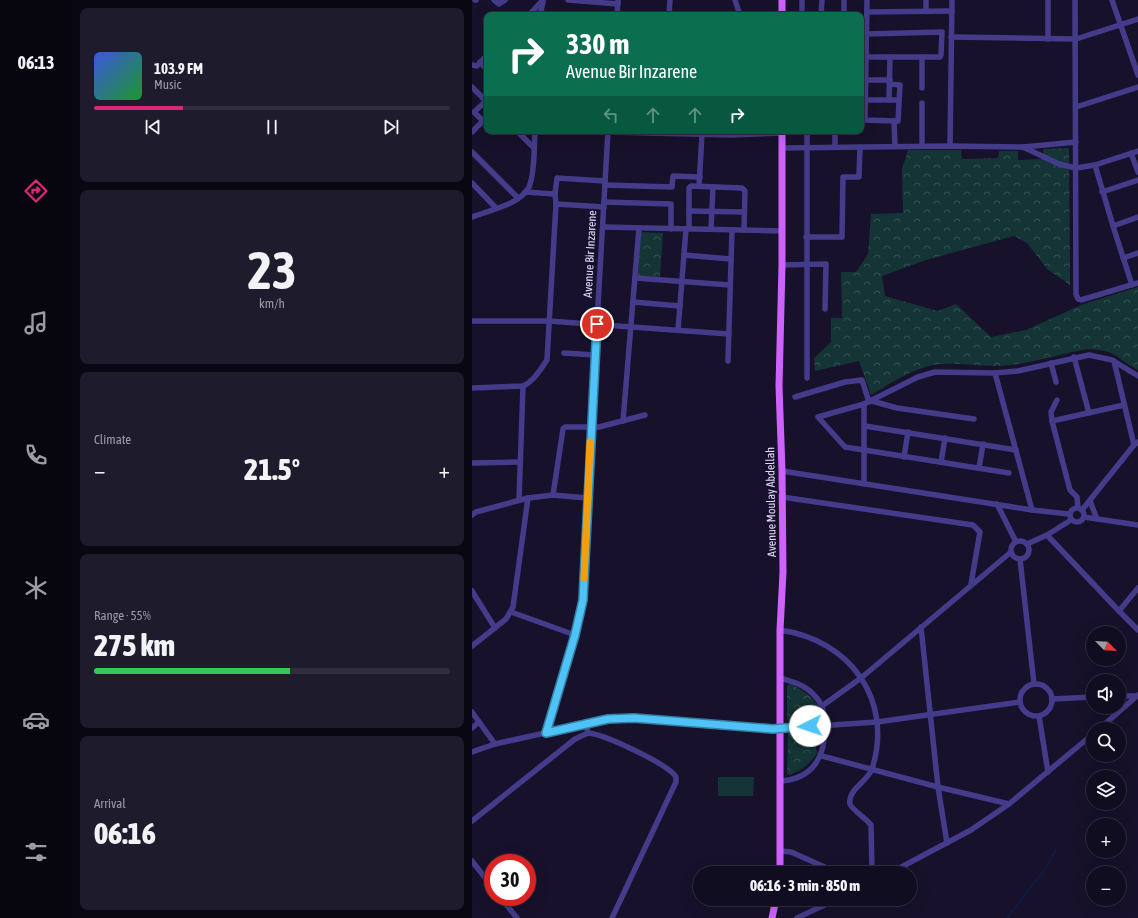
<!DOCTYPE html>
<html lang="en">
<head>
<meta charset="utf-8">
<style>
  body { margin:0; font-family:"Asap Condensed",sans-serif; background:#1e1b2d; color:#f1f3f6; height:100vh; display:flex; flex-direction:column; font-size:15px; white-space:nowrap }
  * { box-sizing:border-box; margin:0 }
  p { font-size:13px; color:#9c9ca5 }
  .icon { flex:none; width:22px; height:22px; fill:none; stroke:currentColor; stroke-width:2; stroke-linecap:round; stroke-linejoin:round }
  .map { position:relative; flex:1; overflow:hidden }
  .details { display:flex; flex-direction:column; gap:8px; padding:8px; background:#090712; width:400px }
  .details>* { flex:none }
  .top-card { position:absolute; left:12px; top:12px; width:380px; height:122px; border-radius:8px; box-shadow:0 4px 16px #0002,0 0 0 1px #302d3e; background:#0b6e4f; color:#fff; overflow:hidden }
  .needle { width:26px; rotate:114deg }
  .controls { position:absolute; left:614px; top:626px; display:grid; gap:8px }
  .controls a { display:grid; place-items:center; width:40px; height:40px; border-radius:50%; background:#110d20; box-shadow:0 4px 16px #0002,0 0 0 1px #302d3e; font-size:20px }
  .speed { position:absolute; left:12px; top:854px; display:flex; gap:8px; font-size:20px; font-weight:700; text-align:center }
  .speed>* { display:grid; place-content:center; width:52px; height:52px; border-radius:50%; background:#110d20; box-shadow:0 4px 16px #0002,0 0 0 1px #302d3e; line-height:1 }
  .speed .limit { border:6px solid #d22; background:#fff; color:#111 }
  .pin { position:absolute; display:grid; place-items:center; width:34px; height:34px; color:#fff; margin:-17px; border:2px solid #fff; border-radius:50%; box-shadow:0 1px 4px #0007 }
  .me { position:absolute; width:44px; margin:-22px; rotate:266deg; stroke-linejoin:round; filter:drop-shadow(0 0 3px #0008) }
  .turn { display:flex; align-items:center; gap:14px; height:84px; padding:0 16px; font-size:18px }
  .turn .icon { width:52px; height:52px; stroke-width:2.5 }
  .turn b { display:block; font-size:28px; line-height:34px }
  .lanes { display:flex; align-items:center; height:38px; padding:0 16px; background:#0003; justify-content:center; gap:20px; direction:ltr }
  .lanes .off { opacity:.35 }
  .big { font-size:30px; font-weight:800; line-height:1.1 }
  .details .tile { flex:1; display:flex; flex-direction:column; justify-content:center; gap:6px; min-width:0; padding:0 14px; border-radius:8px; background:#1e1b2d }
  .details .dial { align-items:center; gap:0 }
  .dial b { font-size:52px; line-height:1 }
  .song { display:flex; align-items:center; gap:12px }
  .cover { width:48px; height:48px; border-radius:6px; background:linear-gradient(135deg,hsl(230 70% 55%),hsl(130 70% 35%)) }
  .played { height:4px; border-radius:2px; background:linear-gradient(90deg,#db2777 25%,#302d3e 25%) }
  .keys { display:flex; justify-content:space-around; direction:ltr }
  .heat { display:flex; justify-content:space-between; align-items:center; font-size:22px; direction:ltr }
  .charge { height:6px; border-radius:3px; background:linear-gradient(90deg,#34c759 55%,#302d3e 0) }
  .trip { position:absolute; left:221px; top:866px; width:224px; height:40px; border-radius:20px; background:#110d20; box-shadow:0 4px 16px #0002,0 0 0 1px #302d3e; font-weight:800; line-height:40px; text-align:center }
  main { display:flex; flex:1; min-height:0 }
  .dock { display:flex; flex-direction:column; width:72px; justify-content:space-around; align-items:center; background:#07050d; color:#9c9ca5 }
  .dock .icon { width:28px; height:28px }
  .dock .current { color:#db2777 }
  .dock b { font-size:18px; color:#f1f3f6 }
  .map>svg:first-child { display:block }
  .park { fill:url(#park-crowns) }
  .pitch { fill:#143435 }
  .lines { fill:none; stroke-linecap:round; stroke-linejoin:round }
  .stream { stroke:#0b1e4b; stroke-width:1.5 }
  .minor { stroke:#443c8a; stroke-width:5.5 }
  .major { stroke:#ce62ff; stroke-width:7 }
  .route-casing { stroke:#337fa1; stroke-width:10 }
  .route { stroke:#4fc3f7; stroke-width:7 }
  .slow { stroke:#f59e0b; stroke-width:7 }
  .labels { text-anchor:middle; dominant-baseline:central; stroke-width:4; stroke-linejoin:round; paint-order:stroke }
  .street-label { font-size:12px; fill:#e2dbff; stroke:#17112b }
</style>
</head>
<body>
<main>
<nav class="dock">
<b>06:13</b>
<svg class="icon current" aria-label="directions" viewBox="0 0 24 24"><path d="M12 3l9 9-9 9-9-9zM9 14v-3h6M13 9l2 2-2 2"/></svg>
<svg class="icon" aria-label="music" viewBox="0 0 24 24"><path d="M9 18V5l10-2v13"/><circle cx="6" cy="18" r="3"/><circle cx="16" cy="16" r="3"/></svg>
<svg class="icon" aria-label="phone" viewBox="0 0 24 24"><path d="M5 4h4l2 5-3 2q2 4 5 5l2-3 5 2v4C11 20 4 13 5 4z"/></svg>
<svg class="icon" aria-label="climate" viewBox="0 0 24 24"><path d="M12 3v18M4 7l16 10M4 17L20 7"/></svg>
<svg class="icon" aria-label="car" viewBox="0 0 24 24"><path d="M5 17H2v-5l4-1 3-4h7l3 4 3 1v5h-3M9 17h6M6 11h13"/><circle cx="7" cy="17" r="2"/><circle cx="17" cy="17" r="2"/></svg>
<svg class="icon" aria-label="filters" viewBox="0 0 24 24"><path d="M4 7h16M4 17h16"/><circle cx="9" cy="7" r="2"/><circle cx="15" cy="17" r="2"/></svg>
</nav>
<section class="details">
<div class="tile">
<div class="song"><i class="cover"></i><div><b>103.9 FM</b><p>Music</p></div></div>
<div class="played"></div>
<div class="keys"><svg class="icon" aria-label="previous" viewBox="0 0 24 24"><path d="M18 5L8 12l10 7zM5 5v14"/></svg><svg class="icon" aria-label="pause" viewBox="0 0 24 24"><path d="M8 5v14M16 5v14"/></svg><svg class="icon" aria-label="next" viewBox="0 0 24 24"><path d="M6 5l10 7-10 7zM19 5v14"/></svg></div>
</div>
<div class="tile dial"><b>23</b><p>km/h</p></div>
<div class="tile"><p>Climate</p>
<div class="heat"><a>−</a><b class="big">21.5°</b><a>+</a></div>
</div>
<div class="tile"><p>Range · 55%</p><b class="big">275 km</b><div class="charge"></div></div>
<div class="tile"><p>Arrival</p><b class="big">06:16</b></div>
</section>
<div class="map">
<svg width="666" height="918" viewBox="0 0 666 918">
  <defs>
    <pattern id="park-crowns" width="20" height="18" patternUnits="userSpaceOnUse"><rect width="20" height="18" fill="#143435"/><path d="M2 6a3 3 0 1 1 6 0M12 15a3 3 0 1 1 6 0" fill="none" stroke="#365153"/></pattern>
  </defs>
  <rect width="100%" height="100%" fill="#17112b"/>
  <!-- park -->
  <g class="park">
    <path d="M597,148L598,285L575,269L555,243L542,236L454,260L410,276L413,296L466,311L484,304L519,337L554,330L609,305L666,287V370C643,358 647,351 617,349C591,353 565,362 539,365C516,368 494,363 472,364C445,365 421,382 399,395L387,361L343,371L342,358L359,342V318H370L369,272H384L396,254L399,214L431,213L430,169L436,150H489L490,159L526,158L527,151H546V160L572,159L571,149Z"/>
    <polygon points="169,232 191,233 188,277 166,276"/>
    <path d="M318,684C330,690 341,696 347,708L343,721L318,722L315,720V686Z"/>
    <path d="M344,732V750L346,752C339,763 330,770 318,775L315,774L316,733Z"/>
  </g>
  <!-- pitch -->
  <polygon class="pitch" points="246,777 282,777 281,796 246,796"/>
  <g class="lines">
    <!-- stream -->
    <polyline class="stream" points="535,918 573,869 584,850"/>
    <!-- minor -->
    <g class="minor">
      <polyline points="3,0 4,0"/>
      <polyline points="22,0 27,4 33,0"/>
      <polyline points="96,0 146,4"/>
      <polyline points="263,0 268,15"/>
      <polyline points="395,0 393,120 422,121"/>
      <polyline points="454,0 454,11"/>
      <polyline points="603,0 604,294 606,299 609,300 666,283"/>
      <polyline points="640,0 666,75"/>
      <polyline points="395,12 480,11"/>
      <polyline points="57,15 71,0"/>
      <polyline points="68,15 71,2"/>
      <polyline points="145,15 146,0"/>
      <polyline points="197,15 198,0"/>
      <polyline points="330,15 330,0"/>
      <polyline points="349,15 350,0"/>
      <polyline points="372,15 372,0"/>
      <polyline points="479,37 604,39 666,19"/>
      <polyline points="576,39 576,0"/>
      <polyline points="394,57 468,57 469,55 470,32 394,34"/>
      <polyline points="8,62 15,70"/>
      <polyline points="0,65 5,66 15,55"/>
      <polyline points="394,80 418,80"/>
      <polyline points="418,84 428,85 426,121 422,121 423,146"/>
      <polyline points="0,87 15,102"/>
      <polyline points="450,88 450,57"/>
      <polyline points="394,100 427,100"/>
      <polyline points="417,100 418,57"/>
      <polyline points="450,103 450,146"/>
      <polyline points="604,107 666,87"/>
      <polyline points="45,131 61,147"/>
      <polyline points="335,131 335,378"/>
      <polyline points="0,132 11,121 2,112 14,101"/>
      <polyline points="136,132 259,135 310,133"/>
      <polyline points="478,146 480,0"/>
      <polyline points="363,147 363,131"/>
      <polyline points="551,147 604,142"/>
      <polyline points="310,148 478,146 551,147 587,164 604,168 623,165 666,151"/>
      <polyline points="0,152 46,198"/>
      <polyline points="659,153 666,172"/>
      <polyline points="623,165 641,226 666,217"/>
      <polyline points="0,183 24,208"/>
      <polyline points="133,185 200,187 201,176 228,177"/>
      <polyline points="227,186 230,134"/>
      <polyline points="53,192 83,194 84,204"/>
      <polyline points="630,192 666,180"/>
      <polyline points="83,194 85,178 133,181"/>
      <polyline points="132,202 199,204 199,229"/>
      <polyline points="217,211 272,212"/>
      <path d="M0,217C17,210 48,205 57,187C63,174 62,146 63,131"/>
      <polyline points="641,226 660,285"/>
      <polyline points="131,227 310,231"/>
      <polyline points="217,229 217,188 219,186 270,188 273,191 272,230"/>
      <polyline points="239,229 241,187"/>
      <polyline points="334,237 370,237 371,177 387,177 388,147"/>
      <polyline points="212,255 259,259"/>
      <polyline points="651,258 666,253"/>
      <polyline points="310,265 354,264 353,309"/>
      <polyline points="163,278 258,285"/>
      <polyline points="161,302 208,306"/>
      <polyline points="0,321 77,321 257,334"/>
      <polyline points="206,330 214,229"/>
      <polyline points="92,353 123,355"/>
      <polyline points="602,357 617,413"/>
      <polyline points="256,361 260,230"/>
      <polyline points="642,361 662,445"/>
      <polyline points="579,363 584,382"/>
      <polyline points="523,373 560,510"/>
      <path d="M0,388L51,386C61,382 69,369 75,360L84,204L132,207"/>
      <polyline points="323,397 373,382 390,380 397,402"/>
      <polyline points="585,400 579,412 580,421 598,490 605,497 606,508"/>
      <polyline points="400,401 425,408 502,419"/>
      <polyline points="392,404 346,417 373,447 537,473"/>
      <polyline points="151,421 167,228"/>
      <polyline points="580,421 652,405"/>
      <polyline points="393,426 544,450"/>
      <polyline points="432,457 436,432"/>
      <polyline points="469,462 473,438"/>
      <polyline points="0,463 48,462"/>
      <polyline points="507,468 511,444"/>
      <polyline points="310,471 560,510 597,514"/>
      <polyline points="392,482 392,404 446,377 463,372 523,373 546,371 617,355 640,360 666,376"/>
      <polyline points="81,495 91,429 93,427 127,427 173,415"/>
      <polyline points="310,497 501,525 508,532 499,584"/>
      <polyline points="47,500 51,386"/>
      <polyline points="618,501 625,519"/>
      <polyline points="525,504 544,542"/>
      <circle cx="605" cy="515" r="7"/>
      <polyline points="610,510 662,445 666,442"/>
      <polyline points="0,515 4,512 56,498"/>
      <polyline points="612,517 666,525"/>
      <polyline points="575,535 647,611"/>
      <circle cx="548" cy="550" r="9"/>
      <polyline points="555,544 575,535 599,520"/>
      <polyline points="548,559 562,684"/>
      <polyline points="666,588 647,611 666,630"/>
      <polyline points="0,591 23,628"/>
      <polyline points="39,612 103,635"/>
      <polyline points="449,627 466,787 475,843"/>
      <path d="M308,630C378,640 422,700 400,769C396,781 375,790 378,804C380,810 395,819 399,825L400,873"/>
      <polyline points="0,646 34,619 41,607 56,498 81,495 115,498"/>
      <circle cx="564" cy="700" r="16"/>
      <polyline points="647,696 664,696"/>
      <polyline points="580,699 621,697"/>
      <polyline points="350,706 389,678 539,552"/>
      <polyline points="0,712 23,744"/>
      <polyline points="567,716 576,772"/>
      <path d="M114,723L116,733C132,734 196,764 204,777V782L140,918"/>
      <polyline points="0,728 7,722"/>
      <polyline points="627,729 666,695"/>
      <polyline points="73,733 107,621 112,591 119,427 136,131"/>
      <polyline points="0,752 23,744 136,719 187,719 301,729 405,722 548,702"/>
      <polyline points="350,756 466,787 537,804"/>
      <path d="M308,781C341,779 353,757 353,727C353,716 351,704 343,696C334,685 321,682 308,678"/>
      <polyline points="0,821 103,739 116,733"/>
      <polyline points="309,851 319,852 366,873"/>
      <polyline points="0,861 21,888"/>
      <polyline points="418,873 499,830 537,804 621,734"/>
      <polyline points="28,897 45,918"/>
      <polyline points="325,918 365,899"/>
    </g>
    <!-- major -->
    <g class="major">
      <polyline points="310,0 310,15"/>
      <polyline points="308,873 308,630 311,572 310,471 307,386 310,265 310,131"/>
      <polyline points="300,918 304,899"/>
    </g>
  </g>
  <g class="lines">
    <!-- route casing -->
    <g class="route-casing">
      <polyline id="route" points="125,324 111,600 103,635 74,733 136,719 162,718 301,729 338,726"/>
    </g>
    <!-- route -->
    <use href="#route" class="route"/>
    <!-- slow -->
    <polyline class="slow" points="112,578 118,442"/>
  </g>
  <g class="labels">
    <!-- street labels -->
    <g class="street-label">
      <text transform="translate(118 254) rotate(-87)">Avenue Bir Inzarene</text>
      <text transform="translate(299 502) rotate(-91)">Avenue Moulay Abdellah</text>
    </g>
  </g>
</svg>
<div class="controls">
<a><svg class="needle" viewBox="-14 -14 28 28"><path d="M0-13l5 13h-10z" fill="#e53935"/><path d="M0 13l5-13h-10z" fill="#9c9ca5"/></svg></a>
<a><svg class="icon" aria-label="sound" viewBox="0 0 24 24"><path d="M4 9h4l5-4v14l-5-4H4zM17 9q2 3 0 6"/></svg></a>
<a><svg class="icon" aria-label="search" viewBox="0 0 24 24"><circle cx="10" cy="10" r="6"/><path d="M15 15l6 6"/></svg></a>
<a><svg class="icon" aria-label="layers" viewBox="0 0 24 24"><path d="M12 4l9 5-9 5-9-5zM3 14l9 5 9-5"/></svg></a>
<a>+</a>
<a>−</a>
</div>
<div class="speed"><div class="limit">30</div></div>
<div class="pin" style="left:125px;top:324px;background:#d93025"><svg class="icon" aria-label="arrive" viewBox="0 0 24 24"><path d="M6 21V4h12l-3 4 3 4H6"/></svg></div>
<svg class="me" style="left:338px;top:726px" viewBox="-20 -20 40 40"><circle r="19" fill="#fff"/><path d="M0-13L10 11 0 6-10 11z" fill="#4fc3f7"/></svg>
<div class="trip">06:16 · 3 min · 850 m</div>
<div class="top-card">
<div class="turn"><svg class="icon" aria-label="right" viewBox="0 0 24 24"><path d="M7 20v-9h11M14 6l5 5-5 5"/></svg><div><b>330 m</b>Avenue Bir Inzarene</div></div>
<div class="lanes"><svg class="icon off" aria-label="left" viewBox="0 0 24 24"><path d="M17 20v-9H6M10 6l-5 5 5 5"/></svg><svg class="icon off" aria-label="ahead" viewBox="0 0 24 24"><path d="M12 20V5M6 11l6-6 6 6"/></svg><svg class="icon off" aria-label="ahead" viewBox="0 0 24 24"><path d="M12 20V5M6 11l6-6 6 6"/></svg><svg class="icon" aria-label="right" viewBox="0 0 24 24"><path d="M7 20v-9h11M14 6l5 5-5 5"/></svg></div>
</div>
</div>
</main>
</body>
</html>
